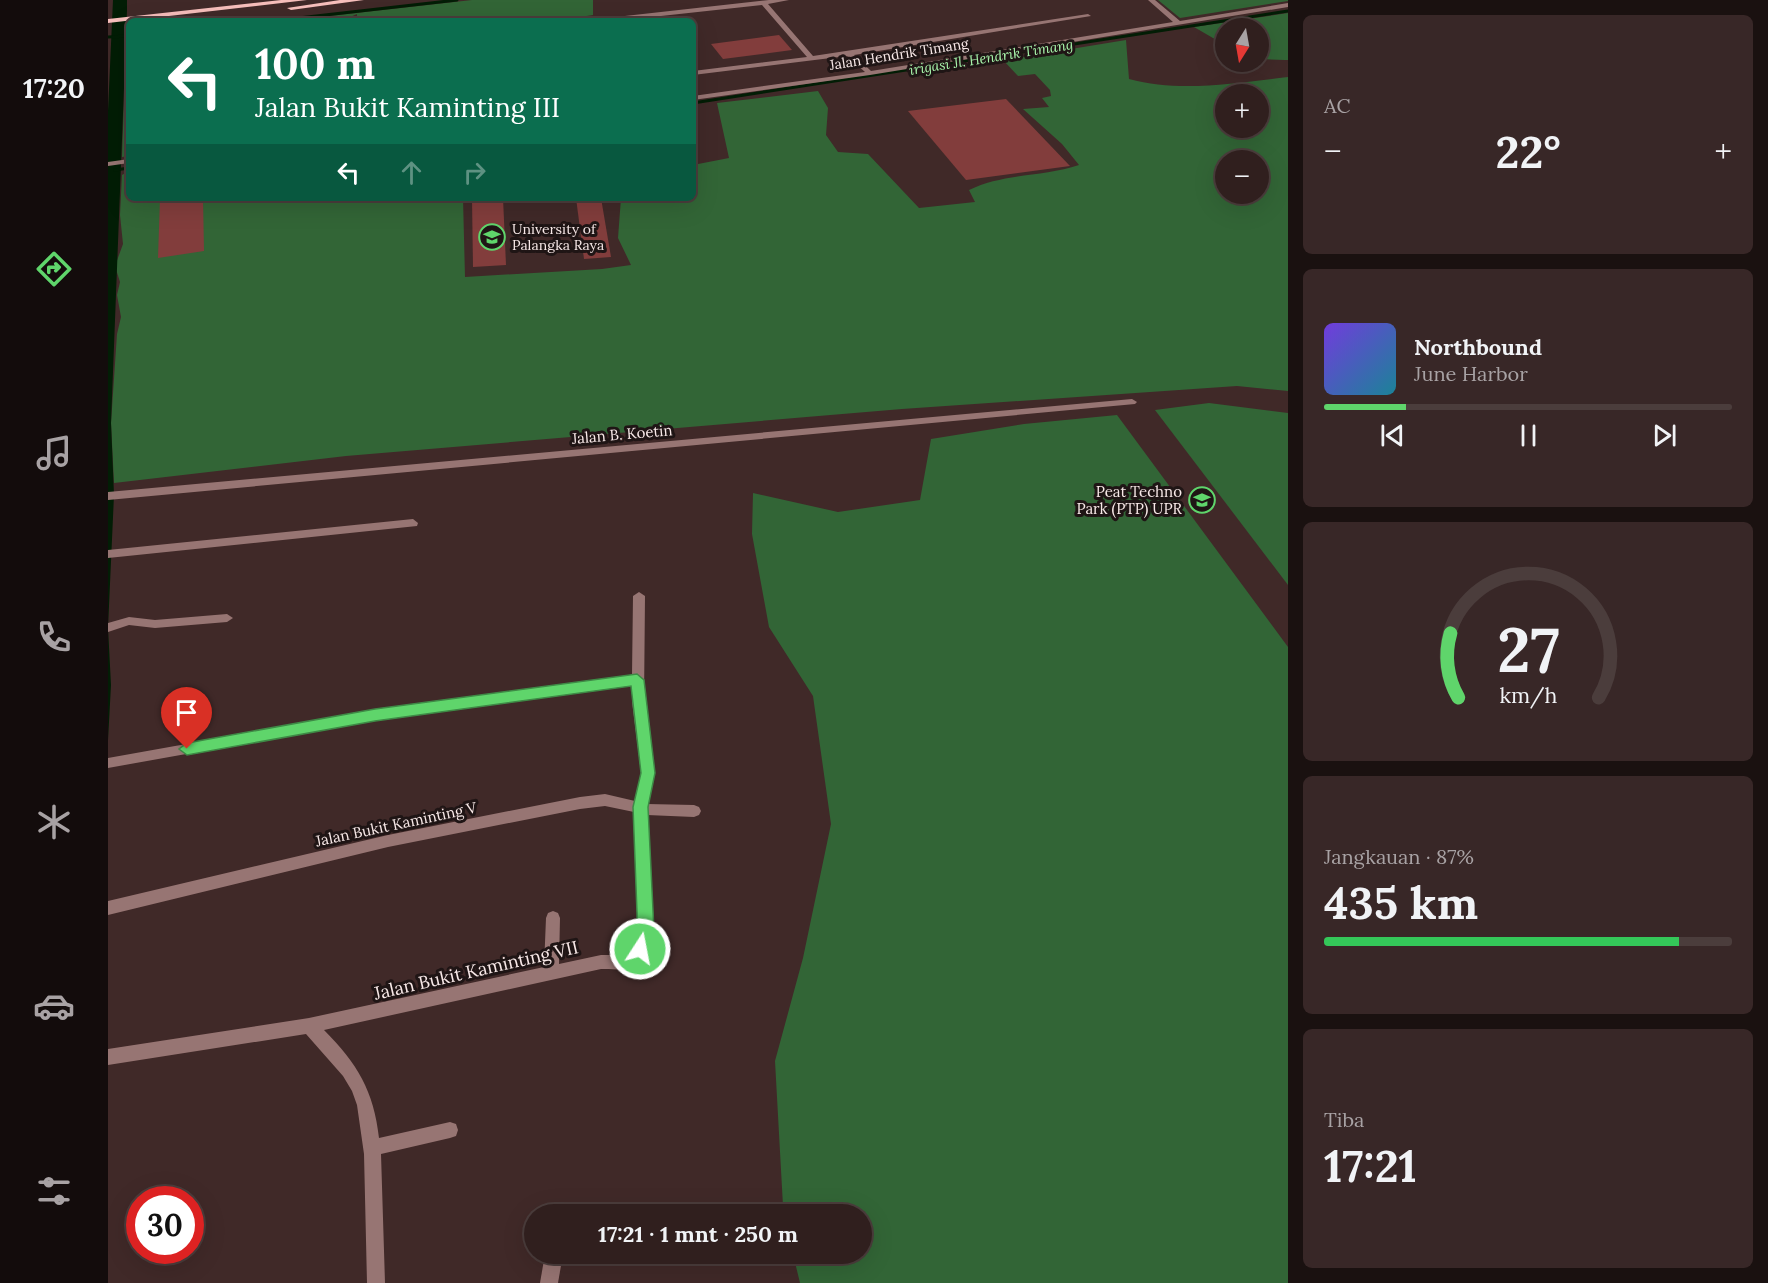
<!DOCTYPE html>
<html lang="id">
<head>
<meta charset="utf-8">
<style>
  body { margin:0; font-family:Lora,serif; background:#382727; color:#f1f3f6; height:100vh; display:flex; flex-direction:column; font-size:22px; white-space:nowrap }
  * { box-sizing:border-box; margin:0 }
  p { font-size:20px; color:#a8a2a4 }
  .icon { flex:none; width:33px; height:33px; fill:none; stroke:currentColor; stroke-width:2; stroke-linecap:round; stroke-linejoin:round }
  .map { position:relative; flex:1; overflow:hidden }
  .side { display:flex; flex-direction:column; gap:15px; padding:15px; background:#1a1110; width:480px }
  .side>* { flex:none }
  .banner { position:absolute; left:18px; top:18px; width:570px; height:183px; border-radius:9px; box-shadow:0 6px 24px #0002,0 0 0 2px #4b3d3c; background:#0b6e4f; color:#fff; overflow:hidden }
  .needle { width:39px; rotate:191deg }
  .fabs { position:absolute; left:1107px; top:18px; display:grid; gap:12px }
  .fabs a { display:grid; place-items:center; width:54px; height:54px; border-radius:50%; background:#301f1e; box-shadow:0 6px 24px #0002,0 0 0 2px #4b3d3c; font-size:30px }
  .speed { position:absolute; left:18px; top:1186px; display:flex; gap:12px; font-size:30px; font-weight:700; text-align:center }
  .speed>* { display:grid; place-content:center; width:78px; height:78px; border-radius:50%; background:#301f1e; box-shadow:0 6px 24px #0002,0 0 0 2px #4b3d3c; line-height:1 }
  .speed .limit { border:9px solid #d22; background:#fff; color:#111 }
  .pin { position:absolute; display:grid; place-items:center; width:51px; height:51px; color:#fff; margin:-62px -26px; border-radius:50% 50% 50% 0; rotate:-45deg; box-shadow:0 0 6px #0007 }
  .pin .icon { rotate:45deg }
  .me { position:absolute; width:66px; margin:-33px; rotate:11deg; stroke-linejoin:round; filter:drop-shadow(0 0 4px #0008) }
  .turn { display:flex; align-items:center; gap:21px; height:126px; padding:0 30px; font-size:27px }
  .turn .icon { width:78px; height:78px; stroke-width:2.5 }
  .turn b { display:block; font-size:42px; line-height:51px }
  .lanes { display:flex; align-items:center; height:57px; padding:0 30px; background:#0003; justify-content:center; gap:30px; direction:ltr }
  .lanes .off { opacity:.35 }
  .big { font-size:45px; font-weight:700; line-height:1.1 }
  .side .widget { flex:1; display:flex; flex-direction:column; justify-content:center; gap:9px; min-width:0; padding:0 21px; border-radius:9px; background:#382727 }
  .side .dial { align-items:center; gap:0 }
  .dial svg { height:156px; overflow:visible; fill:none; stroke:#4b3d3c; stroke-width:7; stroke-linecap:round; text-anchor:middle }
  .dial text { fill:#f1f3f6; stroke:none }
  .song { display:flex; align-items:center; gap:18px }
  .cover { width:72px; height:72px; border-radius:9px; background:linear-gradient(135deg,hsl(260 70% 55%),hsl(190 70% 35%)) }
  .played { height:6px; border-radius:3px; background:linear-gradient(90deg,#5fd56b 20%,#4b3d3c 20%) }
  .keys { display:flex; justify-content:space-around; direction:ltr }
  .heat { display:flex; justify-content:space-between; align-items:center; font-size:33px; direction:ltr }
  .charge { height:9px; border-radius:4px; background:linear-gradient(90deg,#34c759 87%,#4b3d3c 0) }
  .trip { position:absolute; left:416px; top:1204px; width:348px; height:60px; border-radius:30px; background:#301f1e; box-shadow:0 6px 24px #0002,0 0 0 2px #4b3d3c; font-weight:700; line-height:60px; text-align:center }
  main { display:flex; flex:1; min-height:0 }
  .menu { display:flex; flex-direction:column; width:108px; justify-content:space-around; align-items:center; background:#130c0c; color:#a8a2a4 }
  .menu .icon { width:42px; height:42px }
  .menu .selected { color:#5fd56b }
  .menu b { font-size:27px; color:#f1f3f6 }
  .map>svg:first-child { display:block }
  .green { fill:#326536; fill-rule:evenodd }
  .water { fill:#021d05 }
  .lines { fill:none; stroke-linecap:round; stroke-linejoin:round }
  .stream { stroke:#021d05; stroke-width:3 }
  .building { fill:#823d3c }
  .street { fill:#977573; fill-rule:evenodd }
  .primary { fill:#f6bebb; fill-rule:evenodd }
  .route { fill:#5fd56b; stroke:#3e8a46; stroke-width:1.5 }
  .labels { text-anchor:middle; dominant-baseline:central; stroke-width:6; stroke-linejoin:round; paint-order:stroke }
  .far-street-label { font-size:14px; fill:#f8e9e8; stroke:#1f1515 }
  .far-water-label { font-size:14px; font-style:italic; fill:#a7f4aa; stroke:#1f1515 }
  .far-poi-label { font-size:14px; fill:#f8e9e8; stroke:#1f1515; text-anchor:start }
  .street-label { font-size:15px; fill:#f8e9e8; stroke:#1f1515 }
  .poi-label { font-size:15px; fill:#f8e9e8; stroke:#1f1515; text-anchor:end }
  .near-street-label { font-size:18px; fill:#f8e9e8; stroke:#1f1515 }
</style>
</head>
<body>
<main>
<nav class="menu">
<b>17:20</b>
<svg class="icon selected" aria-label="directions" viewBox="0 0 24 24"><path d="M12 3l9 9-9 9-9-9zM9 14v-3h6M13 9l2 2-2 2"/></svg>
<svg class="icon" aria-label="music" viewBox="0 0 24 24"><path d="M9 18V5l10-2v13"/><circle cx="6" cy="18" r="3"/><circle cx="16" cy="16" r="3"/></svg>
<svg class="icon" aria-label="phone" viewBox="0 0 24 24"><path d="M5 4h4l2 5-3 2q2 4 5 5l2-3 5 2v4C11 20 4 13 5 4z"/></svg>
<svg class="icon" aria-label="climate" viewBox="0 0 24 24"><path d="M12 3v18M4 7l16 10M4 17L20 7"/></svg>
<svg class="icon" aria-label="car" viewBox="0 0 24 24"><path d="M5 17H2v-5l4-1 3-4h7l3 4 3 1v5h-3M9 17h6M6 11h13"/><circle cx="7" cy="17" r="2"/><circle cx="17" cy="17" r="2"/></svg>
<svg class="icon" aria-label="filters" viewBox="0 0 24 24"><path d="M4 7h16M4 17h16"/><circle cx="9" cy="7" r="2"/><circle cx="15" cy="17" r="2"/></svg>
</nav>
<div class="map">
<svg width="1180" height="1283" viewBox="0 0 1180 1283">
  <rect width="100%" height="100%" fill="#402928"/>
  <!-- green -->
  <g class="green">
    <polygon points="364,0 485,0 485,15 446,21 249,21 249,14 233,21 177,21"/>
    <polygon points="1050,0 1180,0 1180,1 1072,18"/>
    <polygon points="1180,13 1180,60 1177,60 1151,59 1150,28 1118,28 1117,45 1086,27"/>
    <polygon points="18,39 21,39 21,156 14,157"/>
    <path d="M1018,40L1021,79C1072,93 1128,83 1180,77V391L1129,386L794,409L238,456L6,483L3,423L9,334L13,317L9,295L12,282L7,266L15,244L12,215L14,175L21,171V198H355L357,277L494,269L523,265L510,238L513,198H585V165L621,158L609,103L710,91L720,108L718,135L730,152L760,154L811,208L867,202L861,190C895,173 936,177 971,165L954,144L915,109L941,107L934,98L943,96L942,90L927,74L910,76L895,60ZM1118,94H1150V128H1118ZM1118,160H1150V194H1118Z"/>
    <polygon points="1101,403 1180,413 1180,585 1047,410"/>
    <polygon points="1009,415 1180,647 1180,1283 692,1283 685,1254 753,1254 753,1215 677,1215 675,1206 667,1061 695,958 723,824 705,696 661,627 644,534 645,493 730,512 812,500 823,439 916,424"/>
  </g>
  <!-- water -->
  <polygon class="water" points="5,0 19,0 19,10 3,423 6,495 0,628 3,685 0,740 0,111"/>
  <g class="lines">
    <!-- stream -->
    <g class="stream">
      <polyline points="164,21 349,0"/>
      <polyline points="0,37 21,36"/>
      <polyline points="585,103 1180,11"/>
      <polyline points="7,170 21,168"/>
    </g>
  </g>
  <!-- building -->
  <g class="building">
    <polygon points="671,35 684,50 615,59 603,44"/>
    <polygon points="898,99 962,166 858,180 800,111"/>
    <polygon points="52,198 95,198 96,251 50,258"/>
    <polygon points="364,198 395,198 398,265 365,267"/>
    <polygon points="468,198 493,198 503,257 476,259"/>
  </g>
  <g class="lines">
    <!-- street -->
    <g class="street">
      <polygon points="661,0 681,0 660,4 705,56 980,14 983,16 746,55 763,71 1065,22 1040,0 1047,0 1072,21 1180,3 1180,7 762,75 585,100 585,96 757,72 739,56 585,75 585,71 699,57 654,5 507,21 487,21 490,19"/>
      <polygon points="21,159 21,163 0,166 0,162"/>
      <polygon points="1024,399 1029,402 1027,404 0,500 0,492"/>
      <polygon points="305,519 310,523 309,526 0,558 0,550"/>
      <path d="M531,592L537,596L536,701L547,773L539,804L586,805L591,807L593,811L591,815L586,817L539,815L545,913C544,931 538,964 517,969C509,970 500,969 493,969L216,1030C249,1063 266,1091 271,1138L342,1122L348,1124L350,1130L348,1136L342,1138L273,1154L277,1283H259L256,1154L249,1105L244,1091L235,1076L198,1034L0,1065V1049L201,1018L436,967L438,918L440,913L445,911L450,913L452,918L451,964L493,955H513L527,939L530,922L526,812L497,806L472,809L280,847L0,915V901L280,835L472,797L497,794L527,801L533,773L524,701V684L267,720L0,768V758L267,710L524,675L525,596Z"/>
      <polygon points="119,614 125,618 119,622 47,628 21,625 0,632 0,623 21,617 47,620"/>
      <polygon points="437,1254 455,1254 450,1283 432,1283"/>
    </g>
    <!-- primary -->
    <g class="primary">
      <polygon points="173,0 199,0 0,23 0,19"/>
      <polygon points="232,0 256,0 183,10 179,8"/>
    </g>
  </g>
  <!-- route -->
  <polygon class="route" points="529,674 536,680 547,773 540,807 546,931 538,954 532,957 526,954 524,949 529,931 529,913 525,807 533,773 523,686 267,721 79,755 71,749 79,743 267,709"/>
  <!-- icons -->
  <defs>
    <g id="university-ring" transform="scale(1.35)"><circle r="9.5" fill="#1f1515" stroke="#5fd56b" stroke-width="1.5"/><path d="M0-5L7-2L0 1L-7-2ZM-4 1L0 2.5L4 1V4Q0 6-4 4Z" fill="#5fd56b"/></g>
    <g id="school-ring" transform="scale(1.35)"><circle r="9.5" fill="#1f1515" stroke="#5fd56b" stroke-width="1.5"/><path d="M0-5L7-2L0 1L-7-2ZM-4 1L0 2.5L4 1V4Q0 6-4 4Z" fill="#5fd56b"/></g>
  </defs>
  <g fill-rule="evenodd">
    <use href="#university-ring" x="384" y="237"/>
    <use href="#school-ring" x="1094" y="500"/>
  </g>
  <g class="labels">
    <!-- far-street labels -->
    <g class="far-street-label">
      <text transform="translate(791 54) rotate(-9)">Jalan Hendrik Timang</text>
    </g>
    <!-- far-water labels -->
    <g class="far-water-label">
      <text transform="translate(883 57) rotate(-9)">irigasi Jl. Hendrik Timang</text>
    </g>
    <!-- far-poi labels -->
    <g class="far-poi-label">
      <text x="404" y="229">University of<tspan x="404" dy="16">Palangka Raya</tspan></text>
    </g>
    <!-- street labels -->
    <g class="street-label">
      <text transform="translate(514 434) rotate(-5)">Jalan B. Koetin</text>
      <text transform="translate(288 824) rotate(-12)">Jalan Bukit Kaminting V</text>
    </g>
    <!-- poi labels -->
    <g class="poi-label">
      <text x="1074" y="491">Peat Techno<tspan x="1074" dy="17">Park (PTP) UPR</tspan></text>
    </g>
    <!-- near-street labels -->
    <g class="near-street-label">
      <text transform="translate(368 970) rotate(-13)">Jalan Bukit Kaminting VII</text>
    </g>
  </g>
</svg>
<div class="fabs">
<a><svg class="needle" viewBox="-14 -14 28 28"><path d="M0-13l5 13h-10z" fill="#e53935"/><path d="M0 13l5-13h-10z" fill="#a8a2a4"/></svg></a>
<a>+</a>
<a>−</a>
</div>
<div class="speed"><div class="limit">30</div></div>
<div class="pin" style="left:79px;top:749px;background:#d93025"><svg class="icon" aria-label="arrive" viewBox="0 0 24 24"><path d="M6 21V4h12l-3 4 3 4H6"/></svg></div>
<svg class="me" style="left:532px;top:949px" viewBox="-20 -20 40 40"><circle r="17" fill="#5fd56b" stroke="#fff" stroke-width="3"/><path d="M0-11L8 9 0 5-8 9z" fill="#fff"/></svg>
<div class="trip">17:21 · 1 mnt · 250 m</div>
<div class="banner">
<div class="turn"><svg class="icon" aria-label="left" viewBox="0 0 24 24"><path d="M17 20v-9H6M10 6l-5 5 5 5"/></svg><div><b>100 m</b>Jalan Bukit Kaminting III</div></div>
<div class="lanes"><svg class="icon" aria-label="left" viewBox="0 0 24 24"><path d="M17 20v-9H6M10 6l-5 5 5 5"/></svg><svg class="icon off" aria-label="ahead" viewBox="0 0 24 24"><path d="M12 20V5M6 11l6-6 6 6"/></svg><svg class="icon off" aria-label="right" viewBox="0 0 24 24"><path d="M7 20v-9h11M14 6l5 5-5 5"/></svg></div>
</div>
</div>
<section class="side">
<div class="widget"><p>AC</p>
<div class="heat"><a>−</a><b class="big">22°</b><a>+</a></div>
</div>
<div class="widget">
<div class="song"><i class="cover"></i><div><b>Northbound</b><p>June Harbor</p></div></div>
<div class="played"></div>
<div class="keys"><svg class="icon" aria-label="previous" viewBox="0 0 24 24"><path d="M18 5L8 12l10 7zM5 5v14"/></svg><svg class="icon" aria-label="pause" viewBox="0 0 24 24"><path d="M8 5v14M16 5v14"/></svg><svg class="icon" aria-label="next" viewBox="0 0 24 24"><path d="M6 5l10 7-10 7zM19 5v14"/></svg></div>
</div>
<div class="widget dial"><svg viewBox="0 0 100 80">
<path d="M14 69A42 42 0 1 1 86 69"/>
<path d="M14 69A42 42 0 0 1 10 36" stroke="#5fd56b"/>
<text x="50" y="56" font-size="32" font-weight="700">27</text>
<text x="50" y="72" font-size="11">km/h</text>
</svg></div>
<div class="widget"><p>Jangkauan · 87%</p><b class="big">435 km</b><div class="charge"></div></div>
<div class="widget"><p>Tiba</p><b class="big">17:21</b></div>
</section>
</main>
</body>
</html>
